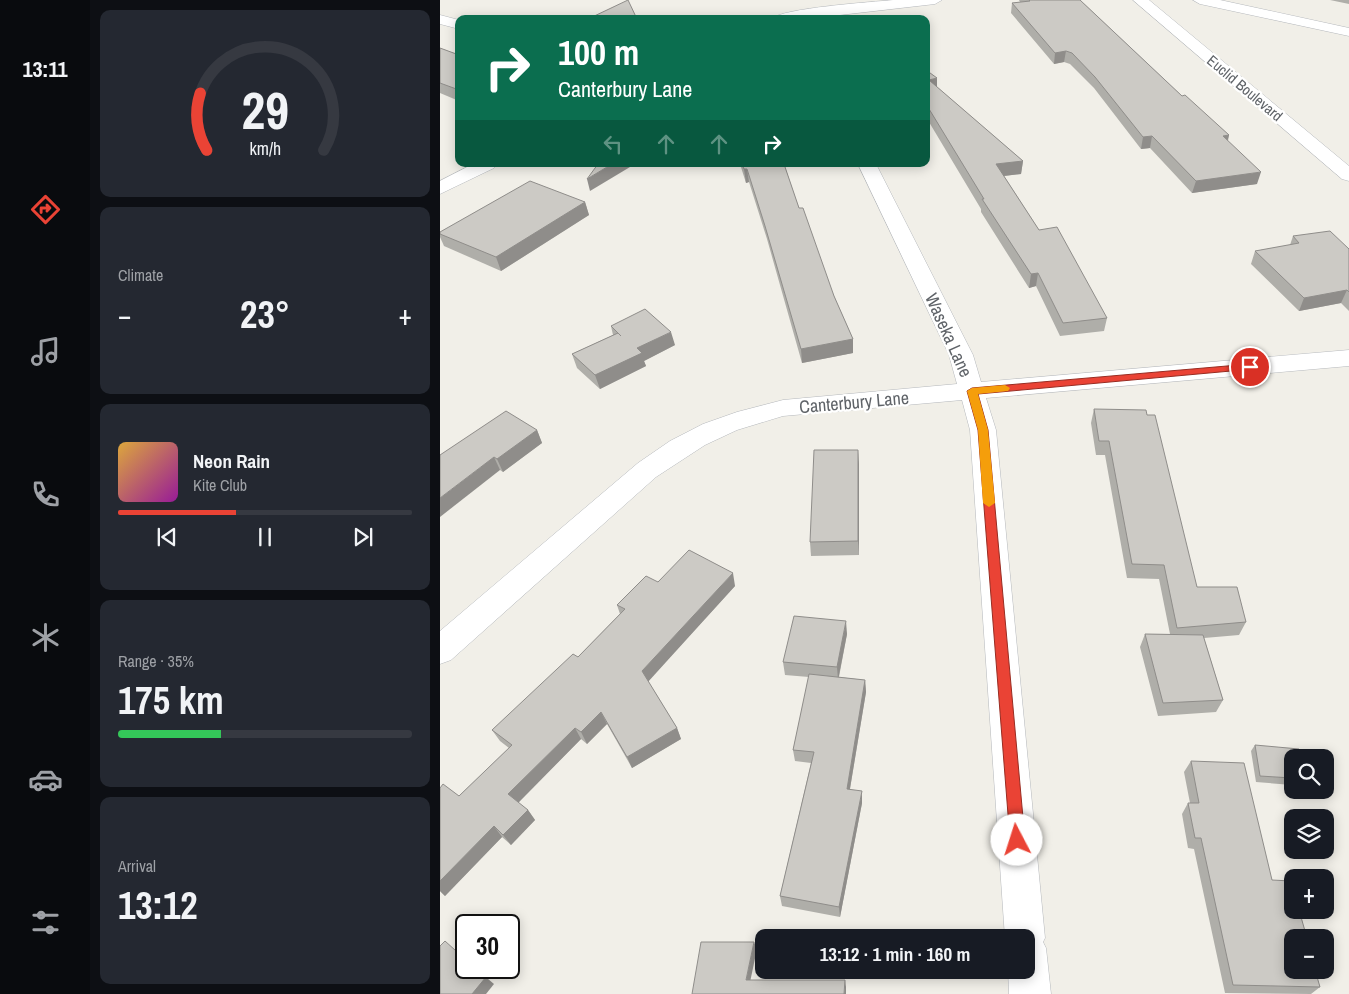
<!DOCTYPE html>
<html lang="en">
<head>
<meta charset="utf-8">
<style>
  body { margin:0; font-family:"Archivo Narrow",sans-serif; background:#242831; color:#f1f3f6; height:100vh; display:flex; flex-direction:column; font-size:19px; white-space:nowrap }
  * { box-sizing:border-box; margin:0 }
  p { font-size:16px; color:#9ea1a6 }
  .icon { flex:none; width:28px; height:28px; fill:none; stroke:currentColor; stroke-width:2; stroke-linecap:round; stroke-linejoin:round }
  .map { position:relative; flex:1; overflow:hidden }
  .panel { display:flex; flex-direction:column; gap:10px; padding:10px; background:#0d0f14; width:350px }
  .panel>* { flex:none }
  .guide { position:absolute; left:15px; top:15px; width:475px; height:152px; border-radius:10px; box-shadow:0 2px 12px #0003; background:#0b6e4f; color:#fff; overflow:hidden }
  .fabs { position:absolute; left:844px; top:749px; display:grid; gap:10px }
  .fabs a { display:grid; place-items:center; width:50px; height:50px; border-radius:10px; background:#171b24; box-shadow:0 2px 12px #0003; font-size:25px }
  .speed { position:absolute; left:15px; top:914px; display:flex; gap:10px; font-size:25px; font-weight:700; text-align:center }
  .speed>* { display:grid; place-content:center; width:65px; height:65px; border-radius:50%; background:#171b24; box-shadow:0 2px 12px #0003; line-height:1 }
  .speed .limit { border:2px solid #111; border-radius:8px; background:#fff; color:#111 }
  .pin { position:absolute; display:grid; place-items:center; width:42px; height:42px; color:#fff; margin:-21px; border:2px solid #fff; border-radius:50%; box-shadow:0 1px 5px #0007 }
  .me { position:absolute; width:55px; margin:-28px; rotate:355deg; stroke-linejoin:round; filter:drop-shadow(0 0 4px #0008) }
  .turn { display:flex; align-items:center; gap:18px; height:105px; padding:0 20px; font-size:22px }
  .turn .icon { width:65px; height:65px; stroke-width:2.5 }
  .turn b { display:block; font-size:35px; line-height:42px }
  .lanes { display:flex; align-items:center; height:48px; padding:0 20px; background:#0003; justify-content:center; gap:25px; direction:ltr }
  .lanes .off { opacity:.35 }
  .big { font-size:38px; font-weight:700; line-height:1.1 }
  .panel .tile { flex:1; display:flex; flex-direction:column; justify-content:center; gap:8px; min-width:0; padding:0 18px; border-radius:10px; background:#242831 }
  .panel .dial { align-items:center; gap:0 }
  .dial svg { height:130px; overflow:visible; fill:none; stroke:#363941; stroke-width:7; stroke-linecap:round; text-anchor:middle }
  .dial text { fill:#f1f3f6; stroke:none }
  .song { display:flex; align-items:center; gap:15px }
  .cover { width:60px; height:60px; border-radius:8px; background:linear-gradient(135deg,hsl(40 70% 55%),hsl(300 70% 35%)) }
  .played { height:5px; border-radius:2px; background:linear-gradient(90deg,#ea4335 40%,#363941 40%) }
  .keys { display:flex; justify-content:space-around; direction:ltr }
  .heat { display:flex; justify-content:space-between; align-items:center; font-size:28px; direction:ltr }
  .charge { height:8px; border-radius:4px; background:linear-gradient(90deg,#34c759 35%,#363941 0) }
  .trip { position:absolute; left:315px; top:929px; width:280px; height:50px; border-radius:10px; background:#171b24; box-shadow:0 2px 12px #0003; font-weight:700; line-height:50px; text-align:center }
  main { display:flex; flex:1; min-height:0 }
  .tab-bar { display:flex; flex-direction:column; width:90px; justify-content:space-around; align-items:center; background:#090b0e; color:#9ea1a6 }
  .tab-bar .icon { width:35px; height:35px }
  .tab-bar .current { color:#ea4335 }
  .tab-bar b { font-size:22px; color:#f1f3f6 }
  .map>svg:first-child { display:block }
  .lines { fill:none; stroke-linecap:round; stroke-linejoin:round }
  .minor-casing { stroke:#b5b8bc; stroke-width:1 }
  .minor { fill:#fff; fill-rule:evenodd }
  .wall { fill:#afaea9 }
  .shaded-wall { fill:#8f8d8a }
  .building { fill:#cccac5; stroke:#8f8d8a }
  .route { fill:#ea4335; stroke:#982c22 }
  .slow { fill:#f59e0b }
  .labels { text-anchor:middle; dominant-baseline:central; stroke-width:4.5; stroke-linejoin:round; paint-order:stroke }
  .far-street-label { font-size:15px; fill:#5f6368; stroke:#fff }
  .street-label { font-size:18px; fill:#5f6368; stroke:#fff }
</style>
</head>
<body>
<main>
<nav class="tab-bar">
<b>13:11</b>
<svg class="icon current" aria-label="directions" viewBox="0 0 24 24"><path d="M12 3l9 9-9 9-9-9zM9 14v-3h6M13 9l2 2-2 2"/></svg>
<svg class="icon" aria-label="music" viewBox="0 0 24 24"><path d="M9 18V5l10-2v13"/><circle cx="6" cy="18" r="3"/><circle cx="16" cy="16" r="3"/></svg>
<svg class="icon" aria-label="phone" viewBox="0 0 24 24"><path d="M5 4h4l2 5-3 2q2 4 5 5l2-3 5 2v4C11 20 4 13 5 4z"/></svg>
<svg class="icon" aria-label="climate" viewBox="0 0 24 24"><path d="M12 3v18M4 7l16 10M4 17L20 7"/></svg>
<svg class="icon" aria-label="car" viewBox="0 0 24 24"><path d="M5 17H2v-5l4-1 3-4h7l3 4 3 1v5h-3M9 17h6M6 11h13"/><circle cx="7" cy="17" r="2"/><circle cx="17" cy="17" r="2"/></svg>
<svg class="icon" aria-label="filters" viewBox="0 0 24 24"><path d="M4 7h16M4 17h16"/><circle cx="9" cy="7" r="2"/><circle cx="15" cy="17" r="2"/></svg>
</nav>
<section class="panel">
<div class="tile dial"><svg viewBox="0 0 100 80">
<path d="M14 69A42 42 0 1 1 86 69"/>
<path d="M14 69A42 42 0 0 1 10 34" stroke="#ea4335"/>
<text x="50" y="56" font-size="32" font-weight="700">29</text>
<text x="50" y="72" font-size="11">km/h</text>
</svg></div>
<div class="tile"><p>Climate</p>
<div class="heat"><a>−</a><b class="big">23°</b><a>+</a></div>
</div>
<div class="tile">
<div class="song"><i class="cover"></i><div><b>Neon Rain</b><p>Kite Club</p></div></div>
<div class="played"></div>
<div class="keys"><svg class="icon" aria-label="previous" viewBox="0 0 24 24"><path d="M18 5L8 12l10 7zM5 5v14"/></svg><svg class="icon" aria-label="pause" viewBox="0 0 24 24"><path d="M8 5v14M16 5v14"/></svg><svg class="icon" aria-label="next" viewBox="0 0 24 24"><path d="M6 5l10 7-10 7zM19 5v14"/></svg></div>
</div>
<div class="tile"><p>Range · 35%</p><b class="big">175 km</b><div class="charge"></div></div>
<div class="tile"><p>Arrival</p><b class="big">13:12</b></div>
</section>
<div class="map">
<svg width="909" height="994" viewBox="0 0 909 994">
  <rect width="100%" height="100%" fill="#f1efe8"/>
  <g class="lines">
    <!-- minor casing -->
    <g class="minor-casing">
      <g id="minor">
        <path d="M453,0H502L495,4L365,19H332C341,8 434,2 453,0Z"/>
        <polygon points="693,0 709,0 909,166 909,181 902,179"/>
        <polygon points="753,0 780,0 909,28 909,36 760,4"/>
        <polygon points="0,15 19,20 19,29 0,24"/>
        <polygon points="33,164 56,164 54,168 0,194 0,181"/>
        <polygon points="418,164 436,164 533,355 541,382 909,350 909,366 546,398 556,430 605,938 603,942 606,948 611,994 569,994 568,970 586,970 586,938 565,938 530,430 522,400 343,416 297,430 265,445 216,477 11,660 0,664 0,631 198,463 230,441 263,424 297,412 343,400 517,384 509,355"/>
      </g>
    </g>
    <!-- minor -->
    <use href="#minor" class="minor"/>
  </g>
  <!-- wall -->
  <g class="wall">
    <polygon points="579,0 640,0 742,96 789,135 788,141 817,184 752,193 710,148 701,149 654,88 630,64 624,62 614,64 571,13 572,3 580,2"/>
    <polygon points="890,0 909,0 909,4"/>
    <polygon points="0,48 19,55 19,101 0,93"/>
    <polygon points="486,70 497,87 583,161 581,174 564,176 599,230 667,318 664,331 620,336 596,286 589,288 541,212 541,209 486,117"/>
    <polygon points="300,164 344,164 359,208 394,296 413,339 413,353 362,363 327,239 309,182 306,183"/>
    <polygon points="145,202 149,215 61,271 4,246 0,237 0,232"/>
    <polygon points="853,236 909,249 909,311 901,303 859,311 811,264 815,251 850,245"/>
    <polygon points="171,326 235,345 204,361 206,366 160,389 137,368 132,354 173,335"/>
    <polygon points="654,409 757,587 806,622 799,635 764,638 783,700 776,712 718,716 700,647 705,634 730,634 719,579 687,578 665,455 656,455 651,423"/>
    <polygon points="97,430 102,443 63,472 60,470 0,455"/>
    <polygon points="418,450 419,555 371,556 370,542"/>
    <polygon points="218,582 295,586 208,681 237,728 241,739 192,768 167,724 147,744 141,739 78,803 88,810 95,820 71,845 62,837 5,896 0,891 0,788 19,796 69,748 60,741 52,730 138,657 180,614 177,605"/>
    <polygon points="407,634 399,677 425,680 426,692 410,789 422,803 400,917 342,906 340,896 371,763 355,761 353,750 369,677 345,675 343,662"/>
    <polygon points="815,745 852,758 852,785 816,782 811,751"/>
    <polygon points="751,761 832,880 880,987 871,994 785,993 754,849 748,848 742,814 748,803 750,803 744,772"/>
  </g>
  <!-- shaded-wall -->
  <g class="shaded-wall">
    <polygon points="487,31 487,43 486,43 486,32"/>
    <polygon points="626,51 624,62 614,64 615,53"/>
    <polygon points="497,78 497,90 489,80"/>
    <polygon points="789,135 786,146 783,136"/>
    <polygon points="712,136 710,148 701,149 703,137"/>
    <polygon points="583,161 581,174 555,177 556,164"/>
    <polygon points="172,164 195,164 150,191 147,179"/>
    <polygon points="304,169 307,169 309,182 306,183"/>
    <polygon points="821,172 817,184 752,193 756,181"/>
    <polygon points="145,202 149,215 61,271 56,257"/>
    <polygon points="598,273 596,286 589,288 591,274"/>
    <polygon points="907,290 901,303 859,311 864,298"/>
    <polygon points="231,332 235,345 204,361 206,366 160,389 155,375 197,348"/>
    <polygon points="413,339 413,353 362,363 361,349"/>
    <polygon points="97,430 102,443 63,472 57,459"/>
    <polygon points="418,450 419,464 419,555 418,541"/>
    <polygon points="54,457 60,470 0,517 0,498"/>
    <polygon points="293,573 295,586 207,683 202,671"/>
    <polygon points="406,621 407,634 398,680 397,667"/>
    <polygon points="425,680 426,692 408,800 407,789"/>
    <polygon points="161,712 167,724 147,744 141,732"/>
    <polygon points="135,728 141,739 76,805 68,794"/>
    <polygon points="237,728 241,739 192,768 187,757"/>
    <polygon points="422,791 422,803 400,917 399,907"/>
    <polygon points="88,810 95,820 71,845 63,835"/>
    <polygon points="54,826 62,837 5,896 0,891 0,881"/>
    <polygon points="314,942 317,949 309,987 306,980"/>
    <polygon points="35,968 54,984 46,994 32,994"/>
    <polygon points="405,980 406,987 406,994 404,994"/>
  </g>
  <!-- building -->
  <g class="building">
    <polygon points="188,0 197,19 148,19"/>
    <polygon points="589,0 640,0 742,96 745,95 789,135 783,136 821,172 756,181 712,136 703,137 655,77 632,53 626,51 615,53 572,3 590,1"/>
    <polygon points="0,48 19,55 19,90 0,83"/>
    <polygon points="486,70 497,78 489,80 583,161 556,164 599,230 617,227 667,318 623,323 598,273 591,274 542,199 544,199 486,104"/>
    <polygon points="158,164 172,164 147,179"/>
    <polygon points="302,164 344,164 359,208 363,208 394,296 413,339 361,349 325,226 307,169 304,169"/>
    <polygon points="90,181 145,202 56,257 0,234 0,232"/>
    <polygon points="890,231 909,249 909,292 907,290 864,298 815,251 859,243 853,236"/>
    <polygon points="205,309 231,332 197,348 202,353 155,375 132,354 178,333 181,336 171,326"/>
    <polygon points="654,409 706,410 707,415 715,415 757,587 797,587 806,622 737,628 724,565 692,564 669,441 659,441"/>
    <polygon points="66,411 97,430 57,459 54,457 0,498 0,455"/>
    <polygon points="374,450 418,450 418,541 370,542"/>
    <polygon points="249,550 293,573 202,671 237,728 187,757 161,712 141,732 135,728 68,794 88,810 63,835 54,826 0,881 0,788 3,784 19,796 72,745 52,730 133,654 138,657 185,609 177,605 206,576 218,582"/>
    <polygon points="354,616 406,621 397,667 343,662"/>
    <polygon points="705,634 763,635 783,700 723,703"/>
    <polygon points="369,674 425,680 407,789 422,791 399,907 340,896 374,752 353,750"/>
    <polygon points="815,745 859,749 861,758 852,758 852,778 820,776"/>
    <polygon points="751,761 804,763 832,880 851,881 852,886 852,910 859,910 867,938 852,938 852,970 875,970 880,987 793,985 761,838 755,838 748,803 759,803"/>
    <polygon points="5,941 26,960 26,968 35,968 46,977 32,994 0,994 0,946"/>
    <polygon points="261,942 314,942 306,980 405,980 404,994 252,994"/>
  </g>
  <!-- route -->
  <polygon class="route" points="810,364 813,364 813,369 538,394 548,430 585,840 583,845 577,847 572,845 570,840 538,430 527,391 532,388"/>
  <!-- slow -->
  <polygon class="slow" points="565,385 570,388 568,391 538,394 548,430 555,503 549,507 543,503 538,430 527,391 532,388"/>
  <g class="labels">
    <!-- far-street labels -->
    <g class="far-street-label">
      <text transform="translate(805 88) rotate(40)">Euclid Boulevard</text>
    </g>
    <!-- street labels -->
    <g class="street-label">
      <text transform="translate(509 335) rotate(66)">Waseka Lane</text>
      <text transform="translate(414 402) rotate(-5)">Canterbury Lane</text>
    </g>
  </g>
</svg>
<div class="fabs">
<a><svg class="icon" aria-label="search" viewBox="0 0 24 24"><circle cx="10" cy="10" r="6"/><path d="M15 15l6 6"/></svg></a>
<a><svg class="icon" aria-label="layers" viewBox="0 0 24 24"><path d="M12 4l9 5-9 5-9-5zM3 14l9 5 9-5"/></svg></a>
<a>+</a>
<a>−</a>
</div>
<div class="speed"><div class="limit">30</div></div>
<div class="pin" style="left:810px;top:367px;background:#d93025"><svg class="icon" aria-label="arrive" viewBox="0 0 24 24"><path d="M6 21V4h12l-3 4 3 4H6"/></svg></div>
<svg class="me" style="left:577px;top:840px" viewBox="-20 -20 40 40"><circle r="19" fill="#fff"/><path d="M0-13L10 11 0 6-10 11z" fill="#ea4335"/></svg>
<div class="trip">13:12 · 1 min · 160 m</div>
<div class="guide">
<div class="turn"><svg class="icon" aria-label="right" viewBox="0 0 24 24"><path d="M7 20v-9h11M14 6l5 5-5 5"/></svg><div><b>100 m</b>Canterbury Lane</div></div>
<div class="lanes"><svg class="icon off" aria-label="left" viewBox="0 0 24 24"><path d="M17 20v-9H6M10 6l-5 5 5 5"/></svg><svg class="icon off" aria-label="ahead" viewBox="0 0 24 24"><path d="M12 20V5M6 11l6-6 6 6"/></svg><svg class="icon off" aria-label="ahead" viewBox="0 0 24 24"><path d="M12 20V5M6 11l6-6 6 6"/></svg><svg class="icon" aria-label="right" viewBox="0 0 24 24"><path d="M7 20v-9h11M14 6l5 5-5 5"/></svg></div>
</div>
</div>
</main>
</body>
</html>
